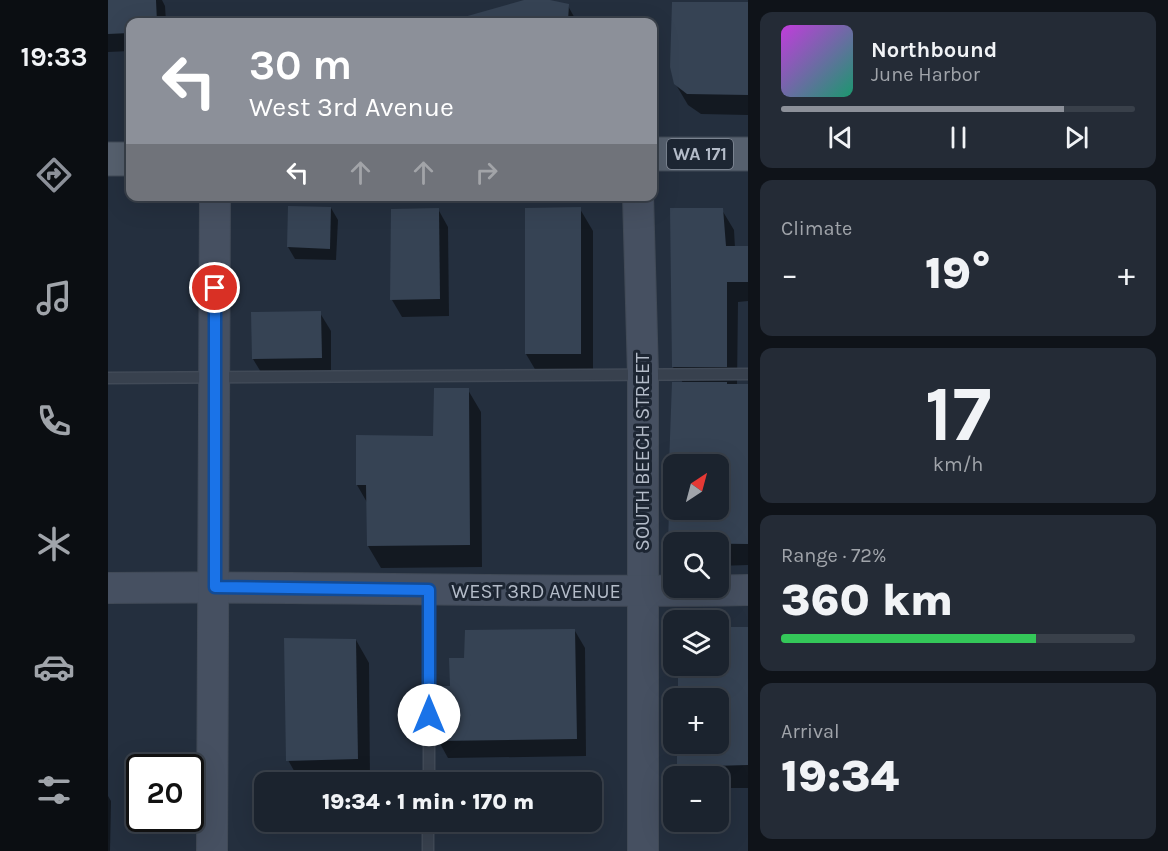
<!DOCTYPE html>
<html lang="en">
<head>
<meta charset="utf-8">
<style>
  body { margin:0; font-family:Karla,sans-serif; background:#242b36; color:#f1f3f6; height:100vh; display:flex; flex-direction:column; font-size:22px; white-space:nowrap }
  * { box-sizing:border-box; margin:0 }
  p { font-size:20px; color:#a0a4aa }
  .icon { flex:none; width:33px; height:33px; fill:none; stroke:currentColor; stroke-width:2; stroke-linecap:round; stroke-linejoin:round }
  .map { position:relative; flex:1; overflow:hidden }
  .side { display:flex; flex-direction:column; gap:12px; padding:12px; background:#0f1319; width:420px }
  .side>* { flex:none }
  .banner { position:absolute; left:18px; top:18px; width:531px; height:183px; border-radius:12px; box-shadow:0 6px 24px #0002,0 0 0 2px #39404a; background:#8c9099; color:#fff; overflow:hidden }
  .needle { width:39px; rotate:36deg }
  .buttons { position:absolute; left:555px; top:454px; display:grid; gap:12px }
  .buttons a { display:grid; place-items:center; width:66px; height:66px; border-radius:12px; background:#1b232e; box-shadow:0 6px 24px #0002,0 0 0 2px #39404a; font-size:30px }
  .speed { position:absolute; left:18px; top:754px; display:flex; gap:12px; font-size:30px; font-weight:700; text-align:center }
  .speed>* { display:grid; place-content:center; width:78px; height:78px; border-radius:50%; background:#1b232e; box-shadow:0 6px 24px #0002,0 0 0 2px #39404a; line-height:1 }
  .speed .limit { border:3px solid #111; border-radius:9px; background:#fff; color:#111 }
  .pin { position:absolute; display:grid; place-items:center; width:51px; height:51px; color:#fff; margin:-26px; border:3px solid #fff; border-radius:50%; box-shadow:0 2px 6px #0007 }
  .me { position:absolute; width:66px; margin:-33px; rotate:0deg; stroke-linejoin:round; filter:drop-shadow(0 0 4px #0008) }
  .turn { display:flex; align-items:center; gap:21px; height:126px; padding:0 24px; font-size:27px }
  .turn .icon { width:78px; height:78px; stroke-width:2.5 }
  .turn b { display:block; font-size:42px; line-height:51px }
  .lanes { display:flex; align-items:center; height:57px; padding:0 24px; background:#0003; justify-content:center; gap:30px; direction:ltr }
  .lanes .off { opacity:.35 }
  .big { font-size:45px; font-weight:800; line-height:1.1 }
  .side .tile { flex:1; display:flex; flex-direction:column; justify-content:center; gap:9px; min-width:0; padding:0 21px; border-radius:12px; background:#242b36 }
  .side .dial { align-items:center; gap:0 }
  .dial b { font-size:78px; line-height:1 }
  .song { display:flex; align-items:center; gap:18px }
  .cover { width:72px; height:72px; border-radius:9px; background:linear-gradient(135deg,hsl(290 70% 55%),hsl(160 70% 35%)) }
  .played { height:6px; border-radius:3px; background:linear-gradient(90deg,#8c9099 80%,#39404a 80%) }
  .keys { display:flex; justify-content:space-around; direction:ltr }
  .heat { display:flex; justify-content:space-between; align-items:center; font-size:33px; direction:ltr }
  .charge { height:9px; border-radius:4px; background:linear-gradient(90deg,#34c759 72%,#39404a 0) }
  .trip { position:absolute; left:146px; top:772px; width:348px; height:60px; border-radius:12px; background:#1b232e; box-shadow:0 6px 24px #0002,0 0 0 2px #39404a; font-weight:800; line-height:60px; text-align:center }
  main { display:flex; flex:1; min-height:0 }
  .tabs { display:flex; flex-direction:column; width:108px; justify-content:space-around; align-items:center; background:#0b0e12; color:#a0a4aa }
  .tabs .icon { width:42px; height:42px }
  .tabs .active { color:#8c9099 }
  .tabs b { font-size:27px; color:#f1f3f6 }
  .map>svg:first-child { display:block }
  .shadow { fill:#0007; fill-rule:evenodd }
  .building { fill:#364354 }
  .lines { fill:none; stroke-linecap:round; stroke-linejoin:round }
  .lane-casing { stroke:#414a57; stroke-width:13 }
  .secondary-casing { stroke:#414a57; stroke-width:32 }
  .primary-casing { stroke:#414a57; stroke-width:35 }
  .lane { stroke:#38414e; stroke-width:10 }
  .secondary { stroke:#465061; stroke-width:30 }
  .primary { stroke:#56606e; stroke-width:33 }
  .route-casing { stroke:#114b97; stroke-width:15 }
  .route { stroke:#1a73e8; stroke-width:10 }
  .labels { text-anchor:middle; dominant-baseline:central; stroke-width:6; stroke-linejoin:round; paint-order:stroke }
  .shield { fill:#1d2633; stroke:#878f9c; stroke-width:1.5 }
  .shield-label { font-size:18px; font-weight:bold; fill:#b4bcc9 }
  .street-label { font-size:20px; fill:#b4bcc9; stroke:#1d2633 }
</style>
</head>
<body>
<main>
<nav class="tabs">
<b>19:33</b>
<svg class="icon active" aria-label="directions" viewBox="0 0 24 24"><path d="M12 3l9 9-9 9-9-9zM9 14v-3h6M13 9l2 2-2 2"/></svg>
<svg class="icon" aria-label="music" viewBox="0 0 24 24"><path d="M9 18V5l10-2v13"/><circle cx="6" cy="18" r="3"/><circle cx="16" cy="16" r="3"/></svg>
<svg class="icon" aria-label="phone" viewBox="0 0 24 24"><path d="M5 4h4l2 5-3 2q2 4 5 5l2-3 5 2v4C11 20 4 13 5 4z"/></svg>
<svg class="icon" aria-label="climate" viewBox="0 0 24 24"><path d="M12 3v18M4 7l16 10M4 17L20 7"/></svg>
<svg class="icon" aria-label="car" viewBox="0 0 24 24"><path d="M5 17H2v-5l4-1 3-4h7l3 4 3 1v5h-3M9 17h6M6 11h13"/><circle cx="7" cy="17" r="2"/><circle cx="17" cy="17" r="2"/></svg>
<svg class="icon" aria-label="filters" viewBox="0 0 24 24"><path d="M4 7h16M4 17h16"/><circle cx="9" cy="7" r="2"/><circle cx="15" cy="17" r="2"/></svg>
</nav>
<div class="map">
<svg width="640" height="851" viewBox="0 0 640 851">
  <rect width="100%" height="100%" fill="#242f3e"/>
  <!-- shadow -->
  <g class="shadow">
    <polygon points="0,0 54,0 57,6 58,22 22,22 22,51 0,52"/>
    <polygon points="421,0 436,0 460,6 469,22 390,22 392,8"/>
    <polygon points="640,4 640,115 593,114 580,105 567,83"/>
    <polygon points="223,208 230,220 228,260 187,259 180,247"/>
    <polygon points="330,209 340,227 341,316 294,317 284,300"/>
    <polygon points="472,209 485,231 485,376 431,376 418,354"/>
    <path d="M614,210L626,230L627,248H640V301L630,302L629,385L640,386V565L610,566V543H566V550L562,543L565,383H575L565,367ZM566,465H610V510H566Z"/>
    <polygon points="212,313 223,331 223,376 156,377 145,359"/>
    <polygon points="360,390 373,412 374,567 273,568 260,546 260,504 249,485 250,437 327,437"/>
    <polygon points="640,628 640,788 610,788 610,777 576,777 570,767 570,744 610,744 610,699 571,699 572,666 610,666"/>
    <polygon points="467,631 477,648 478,756 340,758 330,740 343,687 358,659"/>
    <polygon points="248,640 261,663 262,781 193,783 180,760"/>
    <polygon points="0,796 3,801 2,851 0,851"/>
  </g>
  <!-- building -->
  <g class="building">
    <polygon points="0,0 48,0 49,22 22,22 22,33 0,34"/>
    <polygon points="416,0 442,0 461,4 460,22 357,22 356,17"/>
    <polygon points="564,2 640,2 640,95 579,94 566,84 562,67"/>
    <polygon points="180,206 223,207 222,249 179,247"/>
    <polygon points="473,207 473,354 417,354 417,208"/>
    <polygon points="331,208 332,299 282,300 283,209"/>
    <polygon points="562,208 615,208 618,246 640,246 640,282 619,282 619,367 564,367"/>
    <polygon points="213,311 214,358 144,359 143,312"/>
    <polygon points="564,382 619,382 619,384 640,384 640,544 560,543 561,510 610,510 610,465 561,465"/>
    <polygon points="326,388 361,388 362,545 259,546 258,485 248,485 248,435 325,436"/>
    <polygon points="610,627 640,627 640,765 569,767 569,744 610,744 610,699 570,699 570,666 610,666"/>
    <polygon points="467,629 469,739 328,741 328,686 342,686 341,658 356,658 357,630"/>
    <polygon points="176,638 248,639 250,759 178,761"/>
  </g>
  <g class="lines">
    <!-- lane casing -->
    <g class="lane-casing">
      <g id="lane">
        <polyline points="0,378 640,374"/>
        <polyline points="321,783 321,590"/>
        <polyline points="320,851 320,822"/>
      </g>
    </g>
    <!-- secondary casing -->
    <g class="secondary-casing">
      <g id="secondary">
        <polyline points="530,196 535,374 535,851"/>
        <path d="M0,588C213,585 427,594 640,590"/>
        <polyline points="104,851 107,196"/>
      </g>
    </g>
    <!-- primary casing -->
    <g class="primary-casing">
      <g id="primary">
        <polyline points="544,154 640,154"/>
        <polyline points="0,159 22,159"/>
      </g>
    </g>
    <!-- lane -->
    <use href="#lane" class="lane"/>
    <!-- secondary -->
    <use href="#secondary" class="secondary"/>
    <!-- primary -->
    <use href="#primary" class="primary"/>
  </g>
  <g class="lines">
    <!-- route casing -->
    <g class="route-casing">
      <polyline id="route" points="107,288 107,587 321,590 321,715"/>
    </g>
    <!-- route -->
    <use href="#route" class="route"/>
  </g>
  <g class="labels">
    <!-- shield labels -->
    <rect class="shield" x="559" y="139" width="66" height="30" rx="4.5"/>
    <g class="shield-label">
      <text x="592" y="154">WA 171</text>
    </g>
    <!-- street labels -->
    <g class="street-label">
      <text transform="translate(534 452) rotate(-90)">SOUTH BEECH STREET</text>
      <text x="428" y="591">WEST 3RD AVENUE</text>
    </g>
  </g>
</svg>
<div class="buttons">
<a><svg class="needle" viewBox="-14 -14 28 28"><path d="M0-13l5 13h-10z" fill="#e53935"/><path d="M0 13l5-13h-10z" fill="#a0a4aa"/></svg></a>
<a><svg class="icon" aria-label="search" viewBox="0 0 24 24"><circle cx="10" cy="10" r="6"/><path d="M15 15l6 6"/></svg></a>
<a><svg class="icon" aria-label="layers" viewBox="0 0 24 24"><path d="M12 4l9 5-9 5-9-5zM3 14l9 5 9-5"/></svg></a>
<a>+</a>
<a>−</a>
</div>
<div class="speed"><div class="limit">20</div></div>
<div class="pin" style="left:107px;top:288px;background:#d93025"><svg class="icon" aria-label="arrive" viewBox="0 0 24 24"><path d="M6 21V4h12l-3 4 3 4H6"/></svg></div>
<svg class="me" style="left:321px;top:715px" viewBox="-20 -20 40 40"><circle r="19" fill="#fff"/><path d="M0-13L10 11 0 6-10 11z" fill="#1a73e8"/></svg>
<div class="trip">19:34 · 1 min · 170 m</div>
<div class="banner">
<div class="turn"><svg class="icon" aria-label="left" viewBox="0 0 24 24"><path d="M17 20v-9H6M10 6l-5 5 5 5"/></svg><div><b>30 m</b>West 3rd Avenue</div></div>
<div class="lanes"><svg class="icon" aria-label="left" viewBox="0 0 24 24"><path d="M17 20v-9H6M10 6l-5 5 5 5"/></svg><svg class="icon off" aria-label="ahead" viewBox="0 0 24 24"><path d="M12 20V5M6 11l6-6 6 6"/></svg><svg class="icon off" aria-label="ahead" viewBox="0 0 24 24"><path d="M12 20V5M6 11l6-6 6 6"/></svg><svg class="icon off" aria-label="right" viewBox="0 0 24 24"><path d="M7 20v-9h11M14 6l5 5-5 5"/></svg></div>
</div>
</div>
<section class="side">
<div class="tile">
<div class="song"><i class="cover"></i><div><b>Northbound</b><p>June Harbor</p></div></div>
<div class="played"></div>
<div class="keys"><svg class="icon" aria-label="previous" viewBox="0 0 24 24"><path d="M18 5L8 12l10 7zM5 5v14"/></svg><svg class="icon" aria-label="pause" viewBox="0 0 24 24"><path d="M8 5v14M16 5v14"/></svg><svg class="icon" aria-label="next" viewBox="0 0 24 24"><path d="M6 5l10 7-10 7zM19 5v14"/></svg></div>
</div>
<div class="tile"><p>Climate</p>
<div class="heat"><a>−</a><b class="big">19°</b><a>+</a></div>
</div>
<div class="tile dial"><b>17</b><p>km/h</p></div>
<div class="tile"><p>Range · 72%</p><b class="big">360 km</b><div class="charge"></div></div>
<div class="tile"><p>Arrival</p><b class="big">19:34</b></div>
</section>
</main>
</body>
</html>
